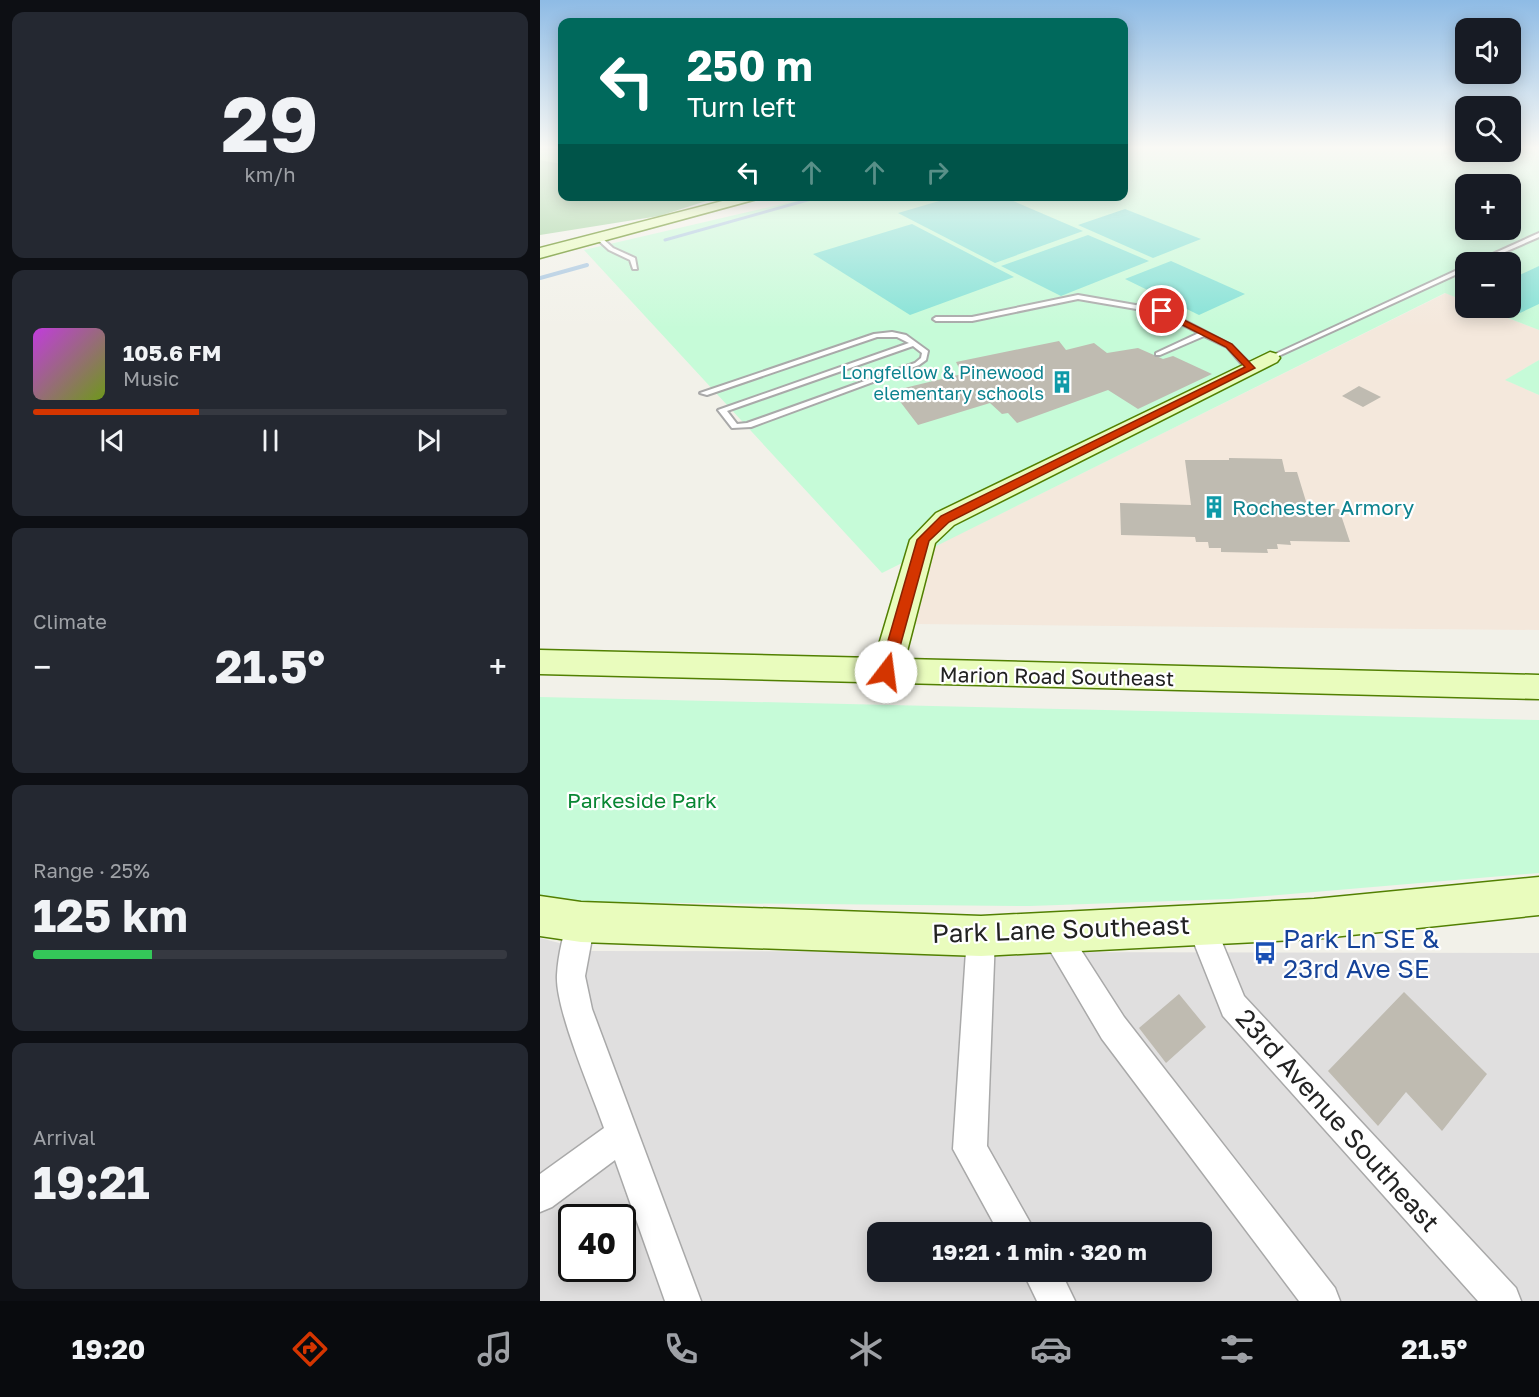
<!DOCTYPE html>
<html lang="en">
<head>
<meta charset="utf-8">
<style>
  body { margin:0; font-family:"Golos Text",sans-serif; background:#242831; color:#f1f3f6; height:100vh; display:flex; flex-direction:column; font-size:22px; white-space:nowrap }
  * { box-sizing:border-box; margin:0 }
  p { font-size:20px; color:#9ea1a6 }
  .icon { flex:none; width:33px; height:33px; fill:none; stroke:currentColor; stroke-width:2; stroke-linecap:round; stroke-linejoin:round }
  .map { position:relative; flex:1; overflow:hidden }
  .side { display:flex; flex-direction:column; gap:12px; padding:12px; background:#0d0f14; width:540px }
  .side>* { flex:none }
  .banner { position:absolute; left:18px; top:18px; width:570px; height:183px; border-radius:12px; box-shadow:0 3px 15px #0003; background:#00695c; color:#fff; overflow:hidden }
  .controls { position:absolute; left:915px; top:18px; display:grid; gap:12px }
  .controls a { display:grid; place-items:center; width:66px; height:66px; border-radius:12px; background:#171b24; box-shadow:0 3px 15px #0003; font-size:30px }
  .speed { position:absolute; left:18px; top:1204px; display:flex; gap:12px; font-size:30px; font-weight:700; text-align:center }
  .speed>* { display:grid; place-content:center; width:78px; height:78px; border-radius:50%; background:#171b24; box-shadow:0 3px 15px #0003; line-height:1 }
  .speed .limit { border:3px solid #111; border-radius:9px; background:#fff; color:#111 }
  .pin { position:absolute; display:grid; place-items:center; width:51px; height:51px; color:#fff; margin:-26px; border:3px solid #fff; border-radius:50%; box-shadow:0 2px 6px #0007 }
  .me { position:absolute; width:66px; margin:-33px; rotate:15deg; stroke-linejoin:round; filter:drop-shadow(0 0 4px #0008) }
  .turn { display:flex; align-items:center; gap:21px; height:126px; padding:0 30px; font-size:27px }
  .turn .icon { width:78px; height:78px; stroke-width:2.5 }
  .turn b { display:block; font-size:42px; line-height:51px }
  .lanes { display:flex; align-items:center; height:57px; padding:0 30px; background:#0003; justify-content:center; gap:30px; direction:ltr }
  .lanes .off { opacity:.35 }
  .big { font-size:45px; font-weight:700; line-height:1.1 }
  .side .widget { flex:1; display:flex; flex-direction:column; justify-content:center; gap:9px; min-width:0; padding:0 21px; border-radius:12px; background:#242831 }
  .side .dial { align-items:center; gap:0 }
  .dial b { font-size:78px; line-height:1 }
  .song { display:flex; align-items:center; gap:18px }
  .cover { width:72px; height:72px; border-radius:9px; background:linear-gradient(135deg,hsl(290 70% 55%),hsl(80 70% 35%)) }
  .played { height:6px; border-radius:3px; background:linear-gradient(90deg,#d43500 35%,#363941 35%) }
  .keys { display:flex; justify-content:space-around; direction:ltr }
  .heat { display:flex; justify-content:space-between; align-items:center; font-size:33px; direction:ltr }
  .charge { height:9px; border-radius:4px; background:linear-gradient(90deg,#34c759 25%,#363941 0) }
  .trip { position:absolute; left:327px; top:1222px; width:345px; height:60px; border-radius:12px; background:#171b24; box-shadow:0 3px 15px #0003; font-weight:700; line-height:60px; text-align:center }
  .dock { display:flex; height:96px; justify-content:space-around; align-items:center; background:#090b0e; color:#9ea1a6 }
  .dock .icon { width:42px; height:42px }
  .dock .on { color:#d43500 }
  .dock b { font-size:27px; color:#f1f3f6 }
  main { display:flex; flex:1; min-height:0 }
  .map>svg:first-child { display:block }
  .residential { fill:#e0dfdf; fill-rule:evenodd }
  .military { fill:#f4e8dc }
  .grass { fill:#bdedae }
  .forest { fill:#9fd29c }
  .park { fill:#c6fbd8; fill-rule:evenodd }
  .pitch { fill:#85e2d6 }
  .lines { fill:none; stroke-linecap:round; stroke-linejoin:round }
  .stream-far1 { stroke:#a8c6e0; stroke-width:3 }
  .stream { stroke:#a8c6e0; stroke-width:4 }
  .building { fill:#bfbbb1 }
  .lane-casing { stroke:#a9a9a9; stroke-width:4 }
  .street-casing { stroke:#a9a9a9; stroke-width:3 }
  .secondary-casing { stroke:#528002; stroke-width:3 }
  .lane { fill:#fff; fill-rule:evenodd }
  .street { fill:#fff; fill-rule:evenodd }
  .secondary { fill:#e9fcbd; fill-rule:evenodd }
  .route { fill:#d43500; stroke:#8a2200; stroke-width:1.5 }
  .labels { text-anchor:middle; dominant-baseline:central; stroke-width:4.5; stroke-linejoin:round; paint-order:stroke }
  .far-culture-label { font-size:18px; fill:#0d838f; stroke:#fff; text-anchor:end }
  .culture-label { font-size:21px; fill:#0d838f; stroke:#fff; text-anchor:start }
  .street-label { font-size:21px; fill:#222; stroke:#fff }
  .park-label { font-size:21px; fill:#098733; stroke:#fff }
  .near-street-label { font-size:26px; fill:#222; stroke:#fff }
  .near-transit-label { font-size:26px; fill:#164399; stroke:#fff; text-anchor:start }
</style>
</head>
<body>
<main>
<section class="side">
<div class="widget dial"><b>29</b><p>km/h</p></div>
<div class="widget">
<div class="song"><i class="cover"></i><div><b>105.6 FM</b><p>Music</p></div></div>
<div class="played"></div>
<div class="keys"><svg class="icon" aria-label="previous" viewBox="0 0 24 24"><path d="M18 5L8 12l10 7zM5 5v14"/></svg><svg class="icon" aria-label="pause" viewBox="0 0 24 24"><path d="M8 5v14M16 5v14"/></svg><svg class="icon" aria-label="next" viewBox="0 0 24 24"><path d="M6 5l10 7-10 7zM19 5v14"/></svg></div>
</div>
<div class="widget"><p>Climate</p>
<div class="heat"><a>−</a><b class="big">21.5°</b><a>+</a></div>
</div>
<div class="widget"><p>Range · 25%</p><b class="big">125 km</b><div class="charge"></div></div>
<div class="widget"><p>Arrival</p><b class="big">19:21</b></div>
</section>
<div class="map">
<svg width="999" height="1301" viewBox="0 0 999 1301">
  <rect width="100%" height="100%" fill="#f2f1e9"/>
  <!-- residential -->
  <path class="residential" d="M0,938L50,951L999,953V1301H0ZM32,1218H82V1269H32ZM338,1233H662V1272H338Z"/>
  <!-- military -->
  <polygon class="military" points="906,293 925,301 926,308 942,308 999,330 999,360 966,380 999,395 999,630 373,624 389,549"/>
  <!-- grass -->
  <polygon class="grass" points="0,146 22,146 22,178 0,180"/>
  <!-- forest -->
  <polygon class="forest" points="0,160 22,164 22,196 179,197 119,216 0,235"/>
  <!-- park -->
  <g class="park">
    <path d="M584,146H925L926,152H970L971,146H999V330L942,308H970V262H926L925,301L905,293L342,573L44,250L273,197L584,196ZM926,184H970V230H926Z"/>
    <polygon points="999,360 999,395 965,380"/>
    <polygon points="0,697 999,720 999,873 690,899 490,906 39,902 0,895"/>
  </g>
  <!-- pitch -->
  <g class="pitch">
    <polygon points="413,197 464,197 543,231 455,263 358,213"/>
    <polygon points="585,209 661,239 613,258 538,225"/>
    <polygon points="372,224 474,277 370,315 273,254"/>
    <polygon points="548,235 609,261 521,296 461,266"/>
    <polygon points="631,261 705,294 659,315 585,279"/>
    <polygon points="999,266 999,304 980,313 967,308 970,308 971,279"/>
  </g>
  <g class="lines">
    <!-- stream-far1 -->
    <polyline class="stream-far1" points="125,240 282,196"/>
    <!-- stream -->
    <polyline class="stream" points="0,278 47,265"/>
  </g>
  <!-- building -->
  <g class="building">
    <polygon points="519,341 526,350 554,343 567,353 598,348 623,359 633,356 672,374 598,409 568,390 477,423 468,413 462,414 450,403 378,425 352,391 422,374 416,362"/>
    <polygon points="819,386 841,397 823,407 802,396"/>
    <polygon points="689,458 742,459 745,472 757,472 768,508 799,509 810,542 750,541 751,545 737,544 738,549 727,549 728,553 681,552 681,548 669,548 668,542 656,542 655,537 581,535 580,503 651,505 645,460 689,460"/>
    <polygon points="864,992 947,1074 902,1131 866,1092 838,1126 788,1071"/>
    <polygon points="639,994 666,1027 626,1063 599,1028"/>
  </g>
  <g class="lines">
    <!-- lane casing -->
    <g class="lane-casing">
      <g id="lane">
        <polygon points="999,233 999,237 942,262 935,262"/>
        <polygon points="58,238 62,238 73,248 95,258 97,269 93,269 90,260 69,250 58,240"/>
        <polygon points="926,266 926,270 732,359 727,358"/>
        <polygon points="538,295 624,310 691,345 714,368 707,370 687,347 664,336 620,355 616,355 616,353 659,333 620,313 538,299 432,321 396,321 393,319 396,317 432,317"/>
        <path d="M352,332L366,335L388,351L386,360L379,365L211,427L192,428L178,410L369,343L357,337H337L167,395L160,393L334,334ZM373,346L382,353L381,358L375,363L207,423L197,424L187,411Z"/>
      </g>
    </g>
    <!-- street casing -->
    <g class="street-casing">
      <g id="street">
        <path d="M41,908L51,912L55,922L45,976L52,1009L161,1301H125L75,1160L12,1207L0,1212V1174L64,1128C52,1093 15,1009 17,975C18,955 24,930 31,912Z"/>
        <polygon points="660,909 670,913 704,996 976,1288 981,1301 938,1301 683,1016 646,923 650,913"/>
        <polygon points="513,918 523,922 584,1017 795,1288 800,1301 759,1301 562,1039 499,932 503,922"/>
        <polygon points="441,922 451,926 455,936 447,1146 496,1233 459,1233 413,1149 427,936 431,926"/>
        <polygon points="483,1272 521,1272 535,1301 497,1301"/>
      </g>
    </g>
    <!-- secondary casing -->
    <g class="secondary-casing">
      <g id="secondary">
        <polygon points="202,196 228,196 0,258 0,248"/>
        <polygon points="730,352 737,354 740,358 737,362 414,525 395,543 365,659 999,675 999,699 0,674 0,650 335,658 370,540 396,513"/>
        <polygon points="999,877 999,915 774,939 441,956 41,942 0,936 0,896 41,902 441,916 774,899"/>
      </g>
    </g>
    <!-- lane -->
    <use href="#lane" class="lane"/>
    <!-- street -->
    <use href="#street" class="street"/>
    <!-- secondary -->
    <use href="#secondary" class="secondary"/>
  </g>
  <!-- sky -->
  <linearGradient id="sky" x2="0" y2="1"><stop stop-color="#8ebbe5"/><stop offset="0.45" stop-color="#f9f9f5"/><stop offset="1" stop-color="#f9f9f5" stop-opacity="0"/></linearGradient>
  <rect width="999" height="328" fill="url(#sky)"/>
  <!-- route -->
  <polygon class="route" points="622,309 692,344 715,368 409,522 389,541 353,672 346,678 341,676 339,672 377,540 401,516 705,367 686,347 619,313"/>
  <!-- icons -->
  <defs>
    <g id="building-bare" transform="scale(1.8)"><path d="M-4-6H4V6H1V3H-1V6H-4ZM-2.5-4.3h1.7v1.8h-1.7ZM.8-4.3h1.7v1.8H.8ZM-2.5-1h1.7V.8h-1.7ZM.8-1h1.7V.8H.8Z" fill="#0f9aa8" stroke="#fff" stroke-width="2.5" paint-order="stroke"/></g>
    <g id="bus-bare" transform="scale(1.8)"><path d="M-5-6H5V4H4V6H2V4H-2V6H-4V4H-5ZM-3.5-4V0h7V-4ZM-3.5 1.2v1.5H-2V1.2ZM2 1.2v1.5H3.5V1.2Z" fill="#1a4fb4" stroke="#fff" stroke-width="2.5" paint-order="stroke"/></g>
  </defs>
  <g fill-rule="evenodd">
    <use href="#building-bare" x="522" y="382"/>
    <use href="#building-bare" x="674" y="507"/>
    <use href="#bus-bare" x="725" y="953"/>
  </g>
  <g class="labels">
    <!-- far-culture labels -->
    <g class="far-culture-label">
      <text x="504" y="372">Longfellow &amp; Pinewood<tspan x="504" dy="21">elementary schools</tspan></text>
    </g>
    <!-- culture labels -->
    <g class="culture-label">
      <text x="692" y="507">Rochester Armory</text>
    </g>
    <!-- street labels -->
    <g class="street-label">
      <text transform="translate(517 676) rotate(1)">Marion Road Southeast</text>
    </g>
    <!-- park labels -->
    <g class="park-label">
      <text x="102" y="800">Parkeside Park</text>
    </g>
    <!-- near-street labels -->
    <g class="near-street-label">
      <text transform="translate(521 929) rotate(-2)">Park Lane Southeast</text>
      <text transform="translate(798 1120) rotate(48)">23rd Avenue Southeast</text>
    </g>
    <!-- near-transit labels -->
    <g class="near-transit-label">
      <text x="743" y="938">Park Ln SE &amp;<tspan x="743" dy="30">23rd Ave SE</tspan></text>
    </g>
  </g>
</svg>
<div class="controls">
<a><svg class="icon" aria-label="sound" viewBox="0 0 24 24"><path d="M4 9h4l5-4v14l-5-4H4zM17 9q2 3 0 6"/></svg></a>
<a><svg class="icon" aria-label="search" viewBox="0 0 24 24"><circle cx="10" cy="10" r="6"/><path d="M15 15l6 6"/></svg></a>
<a>+</a>
<a>−</a>
</div>
<div class="speed"><div class="limit">40</div></div>
<div class="pin" style="left:622px;top:311px;background:#d93025"><svg class="icon" aria-label="arrive" viewBox="0 0 24 24"><path d="M6 21V4h12l-3 4 3 4H6"/></svg></div>
<svg class="me" style="left:346px;top:672px" viewBox="-20 -20 40 40"><circle r="19" fill="#fff"/><path d="M0-13L10 11 0 6-10 11z" fill="#d43500"/></svg>
<div class="trip">19:21 · 1 min · 320 m</div>
<div class="banner">
<div class="turn"><svg class="icon" aria-label="left" viewBox="0 0 24 24"><path d="M17 20v-9H6M10 6l-5 5 5 5"/></svg><div><b>250 m</b>Turn left</div></div>
<div class="lanes"><svg class="icon" aria-label="left" viewBox="0 0 24 24"><path d="M17 20v-9H6M10 6l-5 5 5 5"/></svg><svg class="icon off" aria-label="ahead" viewBox="0 0 24 24"><path d="M12 20V5M6 11l6-6 6 6"/></svg><svg class="icon off" aria-label="ahead" viewBox="0 0 24 24"><path d="M12 20V5M6 11l6-6 6 6"/></svg><svg class="icon off" aria-label="right" viewBox="0 0 24 24"><path d="M7 20v-9h11M14 6l5 5-5 5"/></svg></div>
</div>
</div>
</main>
<nav class="dock">
<b>19:20</b>
<svg class="icon on" aria-label="directions" viewBox="0 0 24 24"><path d="M12 3l9 9-9 9-9-9zM9 14v-3h6M13 9l2 2-2 2"/></svg>
<svg class="icon" aria-label="music" viewBox="0 0 24 24"><path d="M9 18V5l10-2v13"/><circle cx="6" cy="18" r="3"/><circle cx="16" cy="16" r="3"/></svg>
<svg class="icon" aria-label="phone" viewBox="0 0 24 24"><path d="M5 4h4l2 5-3 2q2 4 5 5l2-3 5 2v4C11 20 4 13 5 4z"/></svg>
<svg class="icon" aria-label="climate" viewBox="0 0 24 24"><path d="M12 3v18M4 7l16 10M4 17L20 7"/></svg>
<svg class="icon" aria-label="car" viewBox="0 0 24 24"><path d="M5 17H2v-5l4-1 3-4h7l3 4 3 1v5h-3M9 17h6M6 11h13"/><circle cx="7" cy="17" r="2"/><circle cx="17" cy="17" r="2"/></svg>
<svg class="icon" aria-label="filters" viewBox="0 0 24 24"><path d="M4 7h16M4 17h16"/><circle cx="9" cy="7" r="2"/><circle cx="15" cy="17" r="2"/></svg>
<b>21.5°</b>
</nav>
</body>
</html>
